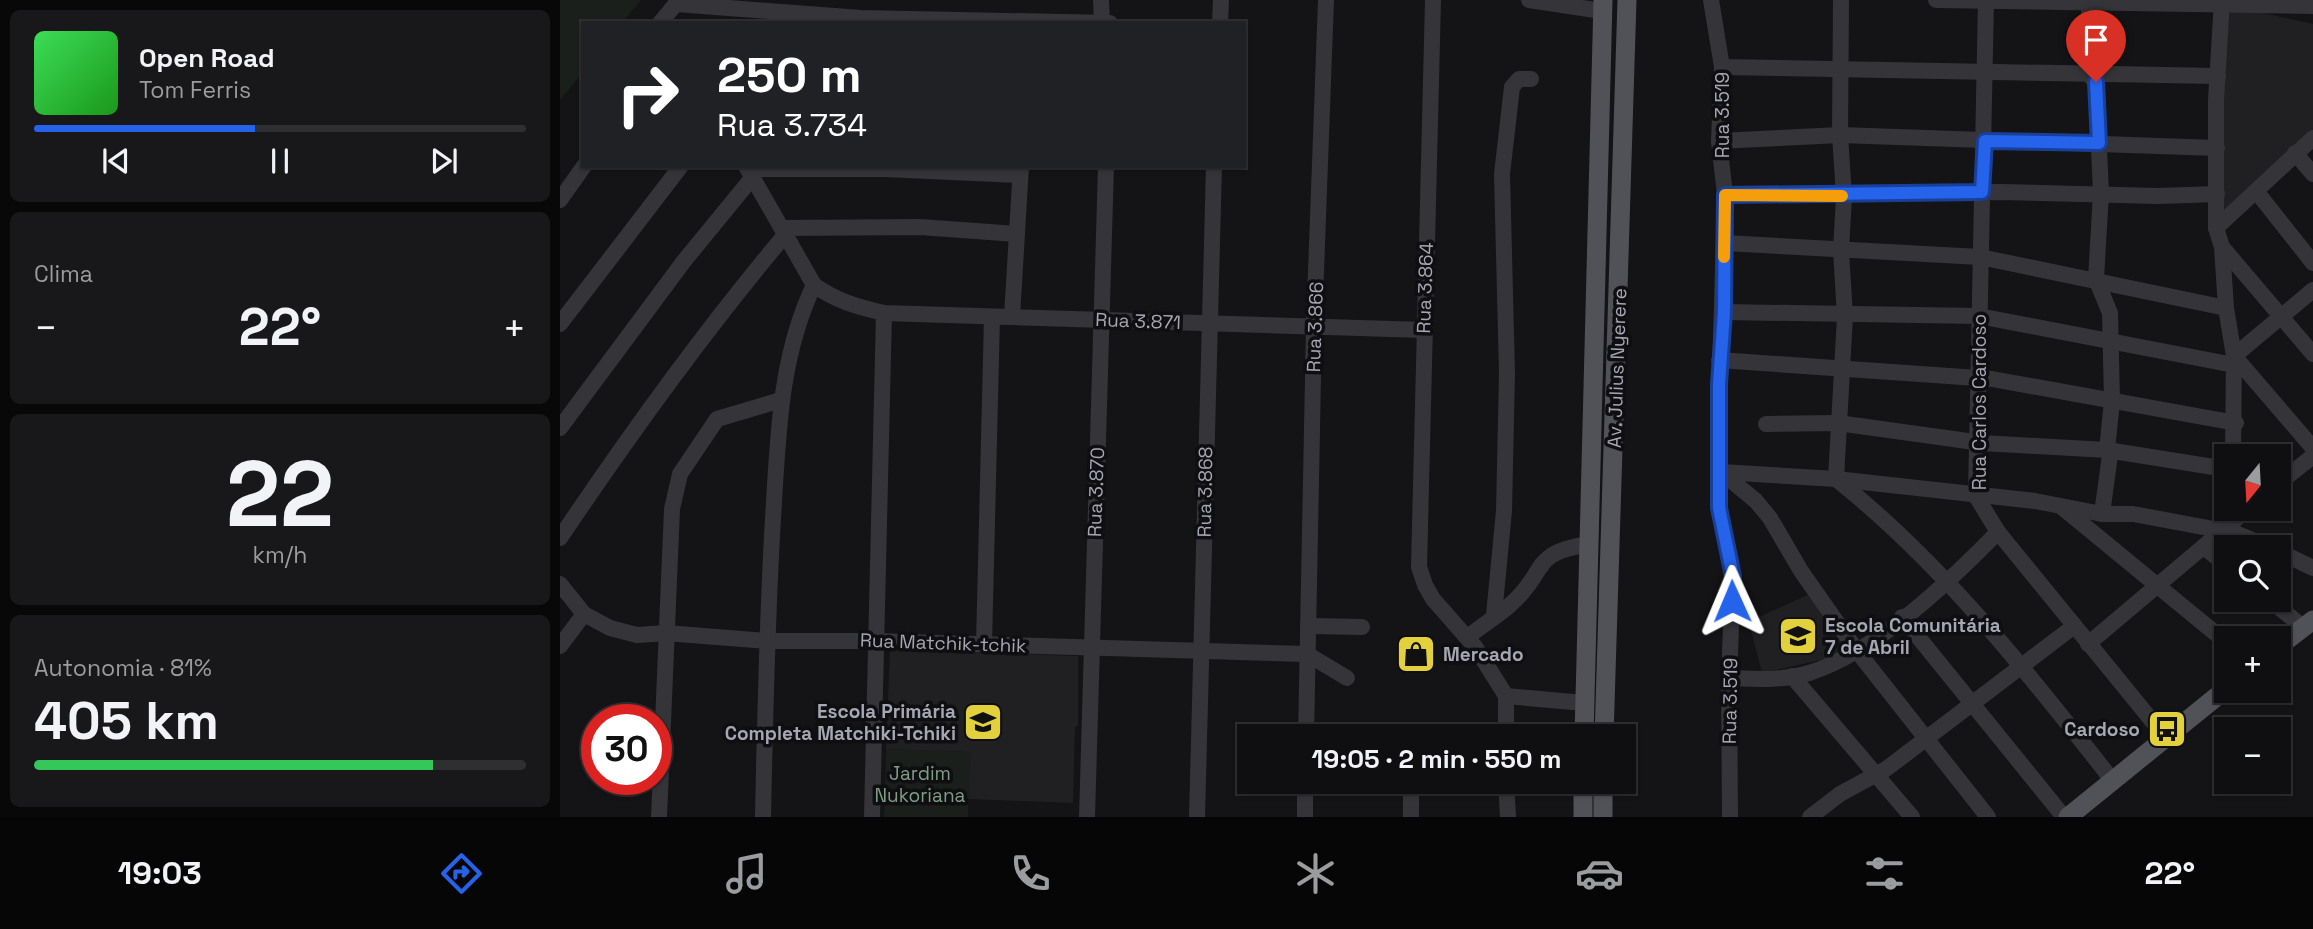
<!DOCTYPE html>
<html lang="pt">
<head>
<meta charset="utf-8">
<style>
  body { margin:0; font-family:"Space Grotesk",sans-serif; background:#181719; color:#f1f3f6; height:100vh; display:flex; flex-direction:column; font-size:26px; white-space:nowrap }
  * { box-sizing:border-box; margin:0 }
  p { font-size:23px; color:#9b9c9f }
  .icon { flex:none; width:38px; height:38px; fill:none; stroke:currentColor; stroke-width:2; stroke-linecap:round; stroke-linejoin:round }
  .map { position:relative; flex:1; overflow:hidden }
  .panel { display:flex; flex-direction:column; gap:10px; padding:10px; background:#080809; width:560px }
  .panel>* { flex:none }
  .top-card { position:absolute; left:21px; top:21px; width:665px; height:147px; border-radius:0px; box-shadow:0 2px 5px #0004,0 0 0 2px #2f2e30; background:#202124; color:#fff; overflow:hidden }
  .needle { width:46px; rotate:198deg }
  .fabs { position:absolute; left:1654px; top:444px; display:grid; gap:14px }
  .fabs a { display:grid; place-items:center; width:77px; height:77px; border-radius:0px; background:#0f0e10; box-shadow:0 2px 5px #0004,0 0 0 2px #2f2e30; font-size:35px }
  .speed { position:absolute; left:21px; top:704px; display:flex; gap:14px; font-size:35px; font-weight:700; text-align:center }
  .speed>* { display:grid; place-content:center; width:91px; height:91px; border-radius:50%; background:#0f0e10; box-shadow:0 2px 5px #0004,0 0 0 2px #2f2e30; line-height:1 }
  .speed .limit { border:10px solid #d22; background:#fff; color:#111 }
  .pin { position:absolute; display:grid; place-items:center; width:60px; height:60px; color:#fff; margin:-72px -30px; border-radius:50% 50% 50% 0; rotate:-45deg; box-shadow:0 0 7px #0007 }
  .pin .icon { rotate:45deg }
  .me { position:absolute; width:77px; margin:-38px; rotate:359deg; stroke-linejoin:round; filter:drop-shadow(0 0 5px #0008) }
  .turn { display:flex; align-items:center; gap:24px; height:147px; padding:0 21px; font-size:32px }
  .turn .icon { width:91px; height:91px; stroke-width:2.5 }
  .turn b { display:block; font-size:49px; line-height:60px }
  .big { font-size:52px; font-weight:700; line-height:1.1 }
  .panel .tile { flex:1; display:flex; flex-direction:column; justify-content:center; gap:10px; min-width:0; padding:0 24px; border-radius:10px; background:#181719 }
  .panel .dial { align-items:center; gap:0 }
  .dial b { font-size:91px; line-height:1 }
  .song { display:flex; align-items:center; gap:21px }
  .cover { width:84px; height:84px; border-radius:10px; background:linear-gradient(135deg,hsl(130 70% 55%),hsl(120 70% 35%)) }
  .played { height:7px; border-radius:4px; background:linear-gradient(90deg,#2563eb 45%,#2f2e30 45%) }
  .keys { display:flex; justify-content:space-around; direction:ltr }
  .heat { display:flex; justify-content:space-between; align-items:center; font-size:38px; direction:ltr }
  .charge { height:10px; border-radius:5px; background:linear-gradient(90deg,#34c759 81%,#2f2e30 0) }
  .trip { position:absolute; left:677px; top:724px; width:399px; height:70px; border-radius:0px; background:#0f0e10; box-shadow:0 2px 5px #0004,0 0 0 2px #2f2e30; font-weight:700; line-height:70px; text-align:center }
  .menu { display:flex; height:112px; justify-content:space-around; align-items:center; background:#060606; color:#9b9c9f }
  .menu .icon { width:49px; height:49px }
  .menu .active { color:#2563eb }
  .menu b { font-size:32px; color:#f1f3f6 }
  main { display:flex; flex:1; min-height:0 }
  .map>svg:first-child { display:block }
  .built { fill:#201f22 }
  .green { fill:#1a1f1c }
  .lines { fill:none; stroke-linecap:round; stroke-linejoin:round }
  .minor { stroke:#353539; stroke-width:16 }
  .major { stroke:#515158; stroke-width:19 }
  .route-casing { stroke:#184099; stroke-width:18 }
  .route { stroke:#2563eb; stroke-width:12 }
  .slow { stroke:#f59e0b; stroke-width:12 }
  .labels { text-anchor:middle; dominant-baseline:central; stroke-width:7; stroke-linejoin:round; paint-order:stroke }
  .street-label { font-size:19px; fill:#a6a7b4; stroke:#0f0e10 }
  .poi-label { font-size:19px; font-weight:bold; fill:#a6a7b4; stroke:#0f0e10; text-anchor:start }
  .park-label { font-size:19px; fill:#7e9e87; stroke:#0f0e10 }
</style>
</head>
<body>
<main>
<section class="panel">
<div class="tile">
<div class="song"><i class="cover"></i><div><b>Open Road</b><p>Tom Ferris</p></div></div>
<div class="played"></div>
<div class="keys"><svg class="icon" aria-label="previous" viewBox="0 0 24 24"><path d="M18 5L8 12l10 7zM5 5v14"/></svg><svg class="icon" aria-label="pause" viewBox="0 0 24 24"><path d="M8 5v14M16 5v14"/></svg><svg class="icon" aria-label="next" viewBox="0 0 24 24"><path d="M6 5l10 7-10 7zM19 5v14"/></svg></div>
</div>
<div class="tile"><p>Clima</p>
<div class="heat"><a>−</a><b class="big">22°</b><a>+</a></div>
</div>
<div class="tile dial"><b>22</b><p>km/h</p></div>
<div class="tile"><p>Autonomia · 81%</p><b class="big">405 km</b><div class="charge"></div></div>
</section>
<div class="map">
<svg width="1753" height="817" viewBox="0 0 1753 817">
  <rect width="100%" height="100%" fill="#141315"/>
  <!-- built -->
  <g class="built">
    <polygon points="1663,4 1753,24 1753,144 1656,228"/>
    <polygon points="1254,592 1288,654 1202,673 1191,630 1199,628 1197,618"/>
    <polygon points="330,649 518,656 518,726 515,727 513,803 408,799 410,752 326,749"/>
  </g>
  <!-- green -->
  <g class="green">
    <polygon points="0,0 81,0 62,23 23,23 23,72 0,100"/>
    <polygon points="326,749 410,752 408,817 324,817"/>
  </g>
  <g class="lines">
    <!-- minor -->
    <g class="minor">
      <polyline points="541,0 542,23"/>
      <polyline points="873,0 859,567 865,585 873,599 916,648 946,696 946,737"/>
      <polyline points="969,0 1042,11"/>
      <polyline points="1151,0 1162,67 1159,141 1165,195 1159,408 1159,507 1173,576 1169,678 1170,817"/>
      <path d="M1281,0L1280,135L1284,196L1281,251L1285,316L1276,479C1383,564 1469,674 1553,781"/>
      <polyline points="1376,0 1753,6"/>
      <polyline points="1426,0 1416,496 1438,532 1606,738"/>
      <polyline points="1529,0 1529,75 1536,82 1541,193 1536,279 1550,313 1552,401 1547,450 1550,455 1542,514"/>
      <polyline points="1662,0 1656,100 1656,228 1662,247 1666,308 1674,356 1673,457"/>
      <polyline points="116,4 301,18 550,23"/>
      <polyline points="100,23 119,0"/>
      <polyline points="660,23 661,0"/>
      <polyline points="1162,67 1658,76"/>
      <polyline points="1159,141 1280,135 1657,148"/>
      <polyline points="1735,153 1753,174"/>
      <path d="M186,166L254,285C276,301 298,307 324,313L864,330"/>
      <polyline points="188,169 325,169 460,175"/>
      <polyline points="1696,191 1753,263"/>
      <polyline points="1165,195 1441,192 1598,196 1657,194"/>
      <polyline points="0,200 24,166"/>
      <polyline points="222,228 360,227 457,234"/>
      <polyline points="1656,228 1753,138"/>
      <polyline points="1164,243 1420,257 1666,308"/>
      <polyline points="1662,247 1753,354"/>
      <polyline points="1753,290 1674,356 1753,448"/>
      <polyline points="1164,312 1419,316 1674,365"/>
      <polyline points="452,317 461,166"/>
      <polyline points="0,324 121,166"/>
      <polyline points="1159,360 1432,379 1676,423"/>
      <polyline points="1206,424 1278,423 1422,443 1547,450 1666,469"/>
      <polyline points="0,428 124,261 192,178"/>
      <polyline points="1161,472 1276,479 1475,501 1542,514 1573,514 1675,533 1711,548"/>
      <polyline points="1161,472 1196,501 1210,518 1241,571 1297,651 1428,817"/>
      <polyline points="1718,484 1753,456"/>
      <polyline points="1503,508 1666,642"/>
      <path d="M0,538C70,434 144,331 225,235"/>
      <polyline points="1644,547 1666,565"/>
      <polyline points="1718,551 1753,568"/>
      <polyline points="0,584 24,614 50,628 77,635 106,633 206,641 316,641 747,654"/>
      <polyline points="1710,600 1743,627"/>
      <polyline points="934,615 944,511 947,373 942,174 952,87 959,79 971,79"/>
      <polyline points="1342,617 1504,817"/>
      <polyline points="748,626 802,627"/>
      <path d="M908,637C922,625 938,616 951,604C989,571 968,553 1030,544"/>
      <polyline points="424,644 432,317"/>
      <polyline points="1528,644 1688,509"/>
      <polyline points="0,646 24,614"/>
      <polyline points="747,654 787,678"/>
      <polyline points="1232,676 1352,817"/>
      <path d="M1169,678C1196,679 1222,681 1249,673C1316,652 1389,582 1438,532"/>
      <polyline points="946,696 1024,703"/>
      <polyline points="746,737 754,326 766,0"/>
      <polyline points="946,782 948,817"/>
      <polyline points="851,796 851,817"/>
      <polyline points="99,817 112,509 120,474 157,419 221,400"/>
      <path d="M203,817C205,717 207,618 213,519C218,439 219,358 254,285"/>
      <polyline points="312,817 324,313"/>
      <polyline points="527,817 546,166"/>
      <polyline points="637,817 654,166"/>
      <polyline points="745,817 745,782"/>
      <polyline points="1250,817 1280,794 1326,769 1513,627"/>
    </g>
    <!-- major -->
    <g class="major">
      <polyline points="1718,647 1753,620"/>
      <polyline points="1024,737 1043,0"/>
      <polyline points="1044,737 1067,0"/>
      <polyline points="1023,817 1023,782"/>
      <polyline points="1043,817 1043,782"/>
      <polyline points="1508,817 1666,689"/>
    </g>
  </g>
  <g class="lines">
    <!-- route casing -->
    <g class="route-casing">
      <polyline id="route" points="1172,601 1173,576 1159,508 1159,384 1164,312 1165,195 1422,192 1425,141 1539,143 1536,82"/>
    </g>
    <!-- route -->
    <use href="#route" class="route"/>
    <!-- slow -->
    <polyline class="slow" points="1164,257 1165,195 1282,196"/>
  </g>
  <!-- icons -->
  <defs>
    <g id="school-square" transform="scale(2.0125)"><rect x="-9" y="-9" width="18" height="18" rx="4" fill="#e3d03d" stroke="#0f0e10"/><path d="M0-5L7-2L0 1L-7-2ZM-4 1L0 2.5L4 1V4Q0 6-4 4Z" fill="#111"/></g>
    <g id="shop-square" transform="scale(2.0125)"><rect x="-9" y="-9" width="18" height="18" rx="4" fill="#e3d03d" stroke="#0f0e10"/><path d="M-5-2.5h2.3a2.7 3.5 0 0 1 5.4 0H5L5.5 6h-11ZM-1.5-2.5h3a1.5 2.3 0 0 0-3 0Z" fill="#111"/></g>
    <g id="bus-square" transform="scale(2.0125)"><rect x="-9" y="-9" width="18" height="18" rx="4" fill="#e3d03d" stroke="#0f0e10"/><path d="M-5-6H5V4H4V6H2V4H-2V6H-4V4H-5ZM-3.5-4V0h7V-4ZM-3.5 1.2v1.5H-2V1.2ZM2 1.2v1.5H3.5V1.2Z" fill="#111"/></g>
  </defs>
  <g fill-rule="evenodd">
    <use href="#school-square" x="1238" y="636"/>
    <use href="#shop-square" x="856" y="654"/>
    <use href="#school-square" x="423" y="722"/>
    <use href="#bus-square" x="1607" y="729"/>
  </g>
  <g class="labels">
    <!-- street labels -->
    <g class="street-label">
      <text transform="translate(1162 115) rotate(-90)">Rua 3.519</text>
      <text transform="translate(865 288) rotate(-88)">Rua 3.864</text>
      <text transform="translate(578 321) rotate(2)">Rua 3.871</text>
      <text transform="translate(755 327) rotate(-88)">Rua 3.866</text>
      <text transform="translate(1057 368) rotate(-88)">Av. Julius Nyerere</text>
      <text transform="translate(1419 402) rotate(-90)">Rua Carlos Cardoso</text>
      <text transform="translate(536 492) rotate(-88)">Rua 3.870</text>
      <text transform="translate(645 492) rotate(-89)">Rua 3.868</text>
      <text transform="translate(383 643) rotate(2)">Rua Matchik-tchik</text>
      <text transform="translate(1170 701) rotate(-89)">Rua 3.519</text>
    </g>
    <!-- poi labels -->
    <g class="poi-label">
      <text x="1265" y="625">Escola Comunitária<tspan x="1265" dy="22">7 de Abril</tspan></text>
      <text x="883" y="654">Mercado</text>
      <text x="396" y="711" text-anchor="end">Escola Primária<tspan x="396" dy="22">Completa Matchiki-Tchiki</tspan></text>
      <text x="1580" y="729" text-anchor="end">Cardoso</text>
    </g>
    <!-- park labels -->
    <g class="park-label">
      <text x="360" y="773">Jardim<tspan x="360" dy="22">Nukoriana</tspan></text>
    </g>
  </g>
</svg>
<div class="fabs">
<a><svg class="needle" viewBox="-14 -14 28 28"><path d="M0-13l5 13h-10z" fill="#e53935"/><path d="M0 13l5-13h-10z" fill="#9b9c9f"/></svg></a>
<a><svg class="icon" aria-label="search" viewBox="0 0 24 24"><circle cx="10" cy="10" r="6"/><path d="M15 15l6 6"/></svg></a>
<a>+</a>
<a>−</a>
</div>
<div class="speed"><div class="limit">30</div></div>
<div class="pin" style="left:1536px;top:82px;background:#d93025"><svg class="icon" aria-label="arrive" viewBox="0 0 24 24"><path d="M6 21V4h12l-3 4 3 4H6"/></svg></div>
<svg class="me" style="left:1172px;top:601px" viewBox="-20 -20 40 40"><path d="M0-17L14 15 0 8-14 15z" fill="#2563eb" stroke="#fff" stroke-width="4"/></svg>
<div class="trip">19:05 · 2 min · 550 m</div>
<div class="top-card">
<div class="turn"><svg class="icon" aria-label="right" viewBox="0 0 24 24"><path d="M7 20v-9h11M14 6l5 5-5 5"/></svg><div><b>250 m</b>Rua 3.734</div></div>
</div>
</div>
</main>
<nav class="menu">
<b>19:03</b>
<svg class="icon active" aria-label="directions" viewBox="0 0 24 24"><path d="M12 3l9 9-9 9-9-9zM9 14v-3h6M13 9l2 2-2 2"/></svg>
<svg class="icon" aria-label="music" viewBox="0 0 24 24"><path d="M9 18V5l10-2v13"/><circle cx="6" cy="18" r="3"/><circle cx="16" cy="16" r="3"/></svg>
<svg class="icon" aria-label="phone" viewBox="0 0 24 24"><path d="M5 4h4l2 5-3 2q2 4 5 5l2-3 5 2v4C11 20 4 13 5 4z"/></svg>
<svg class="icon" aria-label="climate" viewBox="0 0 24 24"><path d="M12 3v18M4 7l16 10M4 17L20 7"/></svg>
<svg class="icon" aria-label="car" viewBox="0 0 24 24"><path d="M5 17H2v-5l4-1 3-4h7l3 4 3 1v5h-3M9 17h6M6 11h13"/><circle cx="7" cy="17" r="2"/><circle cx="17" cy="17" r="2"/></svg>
<svg class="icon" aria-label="filters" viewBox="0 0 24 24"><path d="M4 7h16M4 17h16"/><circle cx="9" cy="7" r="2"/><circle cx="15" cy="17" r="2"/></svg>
<b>22°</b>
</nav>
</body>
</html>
